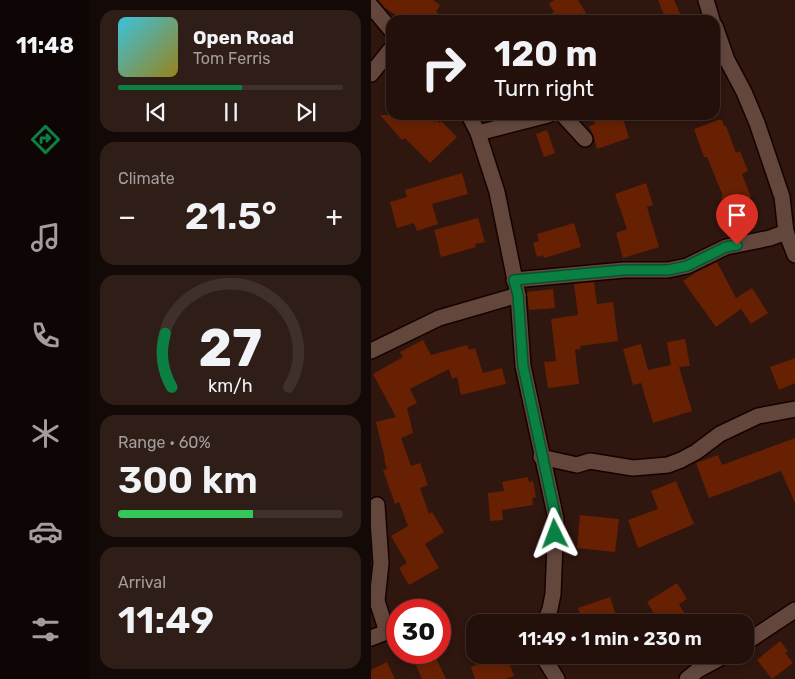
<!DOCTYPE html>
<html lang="en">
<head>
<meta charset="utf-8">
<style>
  body { margin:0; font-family:Rubik,sans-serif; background:#2f1e18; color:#f1f3f6; height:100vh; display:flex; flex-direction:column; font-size:19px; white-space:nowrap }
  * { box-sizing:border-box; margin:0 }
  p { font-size:16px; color:#a39d9c }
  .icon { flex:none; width:28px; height:28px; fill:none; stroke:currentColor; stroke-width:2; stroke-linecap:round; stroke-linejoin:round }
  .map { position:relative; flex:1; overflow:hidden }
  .details { display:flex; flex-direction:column; gap:10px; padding:10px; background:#130906; width:281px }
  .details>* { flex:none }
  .banner { position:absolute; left:15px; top:15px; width:334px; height:105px; border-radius:15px; box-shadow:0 2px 8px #0003,0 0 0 1px #40302b; background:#23100a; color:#f1f3f6; overflow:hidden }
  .speed { position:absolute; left:15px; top:599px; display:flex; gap:10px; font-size:25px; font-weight:700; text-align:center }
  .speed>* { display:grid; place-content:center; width:65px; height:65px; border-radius:50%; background:#23100a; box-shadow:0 2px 8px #0003,0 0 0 1px #40302b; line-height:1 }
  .speed .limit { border:8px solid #d22; background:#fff; color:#111 }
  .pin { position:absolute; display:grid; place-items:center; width:42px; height:42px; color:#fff; margin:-51px -21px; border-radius:50% 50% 50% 0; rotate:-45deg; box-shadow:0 0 5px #0007 }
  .pin .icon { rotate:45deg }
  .me { position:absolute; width:55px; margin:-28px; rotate:357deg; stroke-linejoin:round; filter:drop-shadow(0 0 4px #0008) }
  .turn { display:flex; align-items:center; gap:18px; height:105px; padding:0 25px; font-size:22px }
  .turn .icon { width:65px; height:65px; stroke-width:2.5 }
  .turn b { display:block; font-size:35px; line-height:42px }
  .big { font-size:38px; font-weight:600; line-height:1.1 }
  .details .tile { flex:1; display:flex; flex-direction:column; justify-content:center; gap:8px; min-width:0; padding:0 18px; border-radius:15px; background:#2f1e18 }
  .details .dial { align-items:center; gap:0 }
  .dial svg { height:130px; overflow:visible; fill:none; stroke:#40302b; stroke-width:7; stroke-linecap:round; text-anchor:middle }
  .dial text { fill:#f1f3f6; stroke:none }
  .song { display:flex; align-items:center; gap:15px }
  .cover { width:60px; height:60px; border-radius:8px; background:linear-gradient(135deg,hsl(190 70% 55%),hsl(50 70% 35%)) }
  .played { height:5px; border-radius:2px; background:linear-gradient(90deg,#0b8043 55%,#40302b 55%) }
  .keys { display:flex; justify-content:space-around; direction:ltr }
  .heat { display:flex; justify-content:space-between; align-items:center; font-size:28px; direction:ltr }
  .charge { height:8px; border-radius:4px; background:linear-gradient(90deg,#34c759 60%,#40302b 0) }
  .trip { position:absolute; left:95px; top:614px; width:288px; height:50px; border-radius:15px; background:#23100a; box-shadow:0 2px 8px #0003,0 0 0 1px #40302b; font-weight:600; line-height:50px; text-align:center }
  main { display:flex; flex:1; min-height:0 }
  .menu { display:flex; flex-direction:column; width:90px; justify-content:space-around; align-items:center; background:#0e0604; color:#a39d9c }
  .menu .icon { width:35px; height:35px }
  .menu .current { color:#0b8043 }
  .menu b { font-size:22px; color:#f1f3f6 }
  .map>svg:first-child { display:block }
  .building { fill:#682002 }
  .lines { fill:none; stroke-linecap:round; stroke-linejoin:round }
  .minor-casing { stroke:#150200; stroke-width:18 }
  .minor { stroke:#63473d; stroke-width:15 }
  .route-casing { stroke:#07532c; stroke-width:12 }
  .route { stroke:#0b8043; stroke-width:9 }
</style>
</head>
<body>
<main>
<nav class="menu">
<b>11:48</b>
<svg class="icon current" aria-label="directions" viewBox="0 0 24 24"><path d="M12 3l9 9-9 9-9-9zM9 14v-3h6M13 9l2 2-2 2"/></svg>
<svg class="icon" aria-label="music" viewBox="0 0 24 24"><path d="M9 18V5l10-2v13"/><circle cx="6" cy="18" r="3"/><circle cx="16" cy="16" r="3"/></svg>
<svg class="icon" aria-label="phone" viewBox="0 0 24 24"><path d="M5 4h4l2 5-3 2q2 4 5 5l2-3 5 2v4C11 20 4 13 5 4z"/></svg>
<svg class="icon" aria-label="climate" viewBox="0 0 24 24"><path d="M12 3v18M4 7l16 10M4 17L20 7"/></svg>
<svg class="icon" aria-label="car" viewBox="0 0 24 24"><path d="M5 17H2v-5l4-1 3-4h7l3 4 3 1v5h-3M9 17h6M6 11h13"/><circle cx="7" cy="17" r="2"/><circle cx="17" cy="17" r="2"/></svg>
<svg class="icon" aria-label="filters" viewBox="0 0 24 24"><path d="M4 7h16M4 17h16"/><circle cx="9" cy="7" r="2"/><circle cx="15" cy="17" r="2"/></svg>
</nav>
<section class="details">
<div class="tile">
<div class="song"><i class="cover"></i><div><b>Open Road</b><p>Tom Ferris</p></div></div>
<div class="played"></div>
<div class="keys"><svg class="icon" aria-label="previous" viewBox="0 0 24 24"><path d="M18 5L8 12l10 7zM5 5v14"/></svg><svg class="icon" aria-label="pause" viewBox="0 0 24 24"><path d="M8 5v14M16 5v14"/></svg><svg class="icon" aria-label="next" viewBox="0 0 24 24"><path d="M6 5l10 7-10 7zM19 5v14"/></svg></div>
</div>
<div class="tile"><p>Climate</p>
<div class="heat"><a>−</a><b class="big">21.5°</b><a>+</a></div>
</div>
<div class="tile dial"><svg viewBox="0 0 100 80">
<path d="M14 69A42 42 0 1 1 86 69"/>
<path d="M14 69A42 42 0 0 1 10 36" stroke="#0b8043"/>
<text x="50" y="56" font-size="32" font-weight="700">27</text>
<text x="50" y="72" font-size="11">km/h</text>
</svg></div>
<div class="tile"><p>Range · 60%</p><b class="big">300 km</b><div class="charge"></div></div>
<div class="tile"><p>Arrival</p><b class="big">11:49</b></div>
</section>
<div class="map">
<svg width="424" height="679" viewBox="0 0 424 679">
  <rect width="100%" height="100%" fill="#2f160e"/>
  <!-- building -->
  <g class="building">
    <polygon points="7,0 62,0 69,5 65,12 78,20 32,20 13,7"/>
    <polygon points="183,0 207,0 215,13 204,20 172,20 183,12 178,4"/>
    <polygon points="287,0 303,0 312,20 295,20"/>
    <polygon points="9,115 57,115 64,122 66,120 68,123 70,121 86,137 59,163 34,138 31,140"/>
    <polygon points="220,115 251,115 258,138 226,149 223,137 218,126 224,124"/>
    <polygon points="347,120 351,120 353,126 355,126 365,153 369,151 377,171 371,174 380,197 376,199 382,213 379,214 381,220 362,228 350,197 352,196 336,157 333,157 323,129"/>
    <polygon points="176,130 184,153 173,157 165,134"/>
    <polygon points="91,173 97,194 61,204 67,224 46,231 43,223 26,228 19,202 36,197 34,190"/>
    <polygon points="275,183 282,205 276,207 288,247 252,258 245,233 256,229 244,194"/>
    <polygon points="107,218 114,242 104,244 105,247 70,257 63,230"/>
    <polygon points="203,223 210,247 173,258 172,255 166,257 162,243 168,241 166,234"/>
    <polygon points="346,262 365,298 381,288 397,313 380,324 370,309 345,327 312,281 324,273"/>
    <polygon points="223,282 226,304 242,302 247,341 209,346 210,349 204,350 208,384 177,388 173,362 185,361 180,319 207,315 203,284"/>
    <polygon points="182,289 184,308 158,310 156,292"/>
    <polygon points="314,339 319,366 308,367 321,411 282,423 270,383 262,385 252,349 270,344 277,370 300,365 296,342"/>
    <polygon points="52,340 60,355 96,345 98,350 104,348 112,373 131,368 135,384 90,395 86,377 81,379 78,369 39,389 46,403 36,408 42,433 30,438 40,466 49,463 57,485 49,488 58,514 61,512 73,532 54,544 68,568 38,585 28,568 36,563 20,536 37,526 28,502 24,504 12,470 16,469 13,459 14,459 5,422 25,417 2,374 32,357 29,352"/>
    <polygon points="424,358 424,383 408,390 399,367"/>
    <polygon points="424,438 424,503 410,471 338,498 325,463 347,455 351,465"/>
    <polygon points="157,477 158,482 162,481 165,497 161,498 162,505 131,510 132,520 119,521 117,493 133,491 131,482"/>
    <polygon points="305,481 323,524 267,548 257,520 287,509 280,491"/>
    <polygon points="209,515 248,519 244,552 206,548"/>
    <polygon points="306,583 316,599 308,604 318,622 288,622 276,602"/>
    <polygon points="239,597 246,618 233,622 212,622 207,608"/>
    <polygon points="409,641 417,651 414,653 422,663 401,679 386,660"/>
    <polygon points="39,652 62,652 75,679 51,679"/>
    <polygon points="131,655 135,655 143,676 135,679 104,679 100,667"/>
    <polygon points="16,662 24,679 0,679 0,670"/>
  </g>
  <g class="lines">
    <!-- minor casing -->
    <g class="minor-casing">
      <g id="minor">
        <polyline points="335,0 341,20"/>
        <polyline points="0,6 20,30"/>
        <polyline points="344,26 356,60 373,92 386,123 411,197 415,232 424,255"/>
        <polyline points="0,74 20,49"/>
        <polyline points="98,115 107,133 126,192 147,295 152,366 185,519 182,594 179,609 174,622"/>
        <polyline points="192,115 214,139"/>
        <polyline points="107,133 177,115"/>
        <polyline points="143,280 253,270 297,270 316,266 355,247 399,238 415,232"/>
        <polyline points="0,351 68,318 147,295"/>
        <polyline points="170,457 206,465 219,461 262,468 297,465 310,460 325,452 349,434 387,416 424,409"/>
        <polyline points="6,505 10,563 6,601 16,632"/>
        <polyline points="0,638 26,628"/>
        <polyline points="374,643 424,610"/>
        <polyline points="171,655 186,679"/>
        <polyline points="316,679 327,670 355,655"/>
      </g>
    </g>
    <!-- minor -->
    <use href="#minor" class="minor"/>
  </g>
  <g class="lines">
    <!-- route casing -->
    <g class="route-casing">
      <polyline id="route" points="184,534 185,519 152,366 147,295 143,280 253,270 297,270 316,266 355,247 366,245"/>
    </g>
    <!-- route -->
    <use href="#route" class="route"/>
  </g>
</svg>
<div class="speed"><div class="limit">30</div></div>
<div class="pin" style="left:366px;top:245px;background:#d93025"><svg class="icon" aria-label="arrive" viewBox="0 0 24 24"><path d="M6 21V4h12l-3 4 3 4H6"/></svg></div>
<svg class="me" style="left:184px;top:534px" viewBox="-20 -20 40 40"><path d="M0-17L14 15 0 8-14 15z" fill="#0b8043" stroke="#fff" stroke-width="4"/></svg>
<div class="trip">11:49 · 1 min · 230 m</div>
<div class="banner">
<div class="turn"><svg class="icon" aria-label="right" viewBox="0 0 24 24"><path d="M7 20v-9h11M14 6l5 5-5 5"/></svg><div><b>120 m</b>Turn right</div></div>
</div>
</div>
</main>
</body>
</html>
